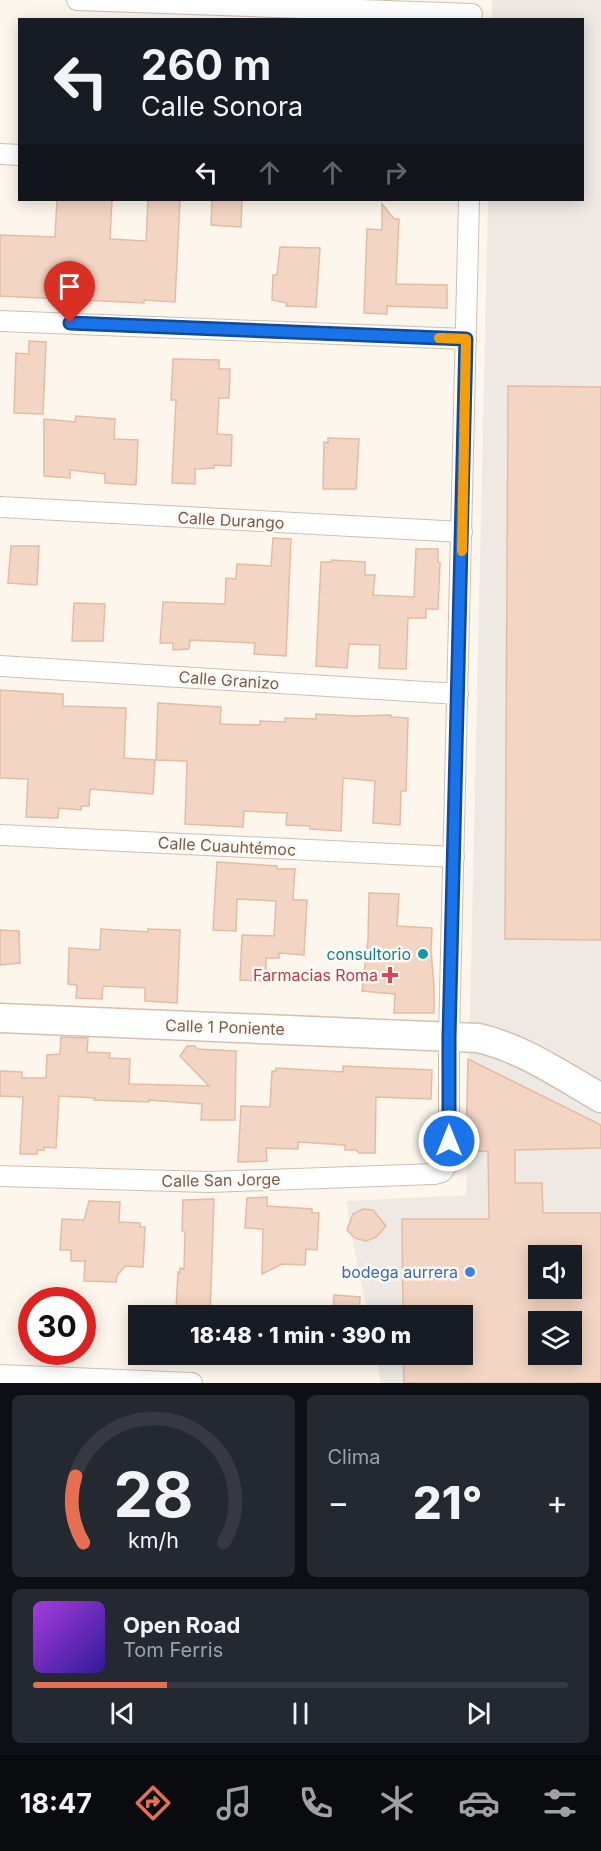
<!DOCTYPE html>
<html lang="es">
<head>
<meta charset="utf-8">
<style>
  body { margin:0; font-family:Inter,sans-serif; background:#242831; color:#f1f3f6; height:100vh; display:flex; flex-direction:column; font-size:22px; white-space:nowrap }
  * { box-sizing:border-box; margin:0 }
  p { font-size:20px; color:#9ea1a6 }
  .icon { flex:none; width:33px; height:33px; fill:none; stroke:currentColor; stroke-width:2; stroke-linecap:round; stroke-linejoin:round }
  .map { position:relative; height:1383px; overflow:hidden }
  .drawer { display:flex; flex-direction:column; gap:12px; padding:12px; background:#0d0f14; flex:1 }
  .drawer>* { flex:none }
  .top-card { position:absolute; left:18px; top:18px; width:566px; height:183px; border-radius:0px; box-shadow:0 3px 15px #0003; background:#171b24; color:#f1f3f6; overflow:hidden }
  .buttons { position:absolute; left:528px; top:1245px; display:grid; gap:12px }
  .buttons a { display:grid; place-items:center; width:54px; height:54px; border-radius:0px; background:#171b24; box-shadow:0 3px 15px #0003; font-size:30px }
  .speed { position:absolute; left:18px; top:1287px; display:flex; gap:12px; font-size:30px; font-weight:700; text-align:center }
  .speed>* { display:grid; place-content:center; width:78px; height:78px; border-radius:50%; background:#171b24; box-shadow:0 3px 15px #0003; line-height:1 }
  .speed .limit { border:9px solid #d22; background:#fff; color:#111 }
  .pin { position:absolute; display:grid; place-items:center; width:51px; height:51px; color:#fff; margin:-62px -26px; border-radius:50% 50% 50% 0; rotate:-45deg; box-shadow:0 0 6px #0007 }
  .pin .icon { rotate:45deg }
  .me { position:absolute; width:66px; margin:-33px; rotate:0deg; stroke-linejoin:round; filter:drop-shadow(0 0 4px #0008) }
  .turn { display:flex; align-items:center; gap:21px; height:126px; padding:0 24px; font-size:27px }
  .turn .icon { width:78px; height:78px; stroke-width:2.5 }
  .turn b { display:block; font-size:42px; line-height:51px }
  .lanes { display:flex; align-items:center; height:57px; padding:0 24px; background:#0003; justify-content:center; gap:30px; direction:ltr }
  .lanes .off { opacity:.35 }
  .big { font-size:45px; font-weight:800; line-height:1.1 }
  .drawer .tile { flex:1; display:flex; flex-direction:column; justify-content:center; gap:9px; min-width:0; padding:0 21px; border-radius:9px; background:#242831 }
  .drawer .dial { align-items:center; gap:0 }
  .dial svg { height:156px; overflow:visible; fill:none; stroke:#363941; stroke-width:7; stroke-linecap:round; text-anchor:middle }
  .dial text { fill:#f1f3f6; stroke:none }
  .song { display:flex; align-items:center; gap:18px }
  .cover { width:72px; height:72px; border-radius:9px; background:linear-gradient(135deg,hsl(280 70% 55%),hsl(250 70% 35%)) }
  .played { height:6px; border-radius:3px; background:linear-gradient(90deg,#e76f51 25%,#363941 25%) }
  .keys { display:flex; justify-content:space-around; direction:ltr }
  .heat { display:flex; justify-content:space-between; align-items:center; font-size:33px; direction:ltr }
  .drawer .tiles { flex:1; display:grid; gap:12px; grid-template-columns:1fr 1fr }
  .tile:last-child { grid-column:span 2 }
  .trip { position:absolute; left:128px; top:1305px; width:345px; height:60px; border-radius:0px; background:#171b24; box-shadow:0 3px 15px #0003; font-weight:800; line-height:60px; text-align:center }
  .tabs { display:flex; height:96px; justify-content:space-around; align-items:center; background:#090b0e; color:#9ea1a6 }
  .tabs .icon { width:42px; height:42px }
  .tabs .current { color:#e76f51 }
  .tabs b { font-size:27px; color:#f1f3f6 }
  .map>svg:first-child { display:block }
  .industrial { fill:#efe9e4; fill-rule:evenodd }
  .building { fill:#f3d5c3; stroke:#e6bba3; stroke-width:1.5; fill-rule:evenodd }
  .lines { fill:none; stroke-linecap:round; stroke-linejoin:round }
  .minor-casing { stroke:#d1beb0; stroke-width:22 }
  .secondary-casing { stroke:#d6c0b0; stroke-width:31 }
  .minor { stroke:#fff; stroke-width:20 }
  .secondary { stroke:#fff; stroke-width:28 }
  .route-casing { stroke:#114b97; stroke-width:15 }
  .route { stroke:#1a73e8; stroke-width:10 }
  .slow { stroke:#f59e0b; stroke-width:10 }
  .culture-dot { fill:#0f9aa8; stroke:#fffaf3; stroke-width:2 }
  .health-dot { fill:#e0444e; stroke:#fffaf3; stroke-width:2 }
  .shop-dot { fill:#3f7fe0; stroke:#fffaf3; stroke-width:2 }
  .labels { text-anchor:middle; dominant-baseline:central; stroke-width:5; stroke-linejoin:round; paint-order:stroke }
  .street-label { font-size:16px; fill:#7a5c4d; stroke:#fffaf3 }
  .culture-label { font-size:16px; fill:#0d838f; stroke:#fffaf3; text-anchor:end }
  .health-label { font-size:16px; fill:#be3a42; stroke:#fffaf3; text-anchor:end }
  .shop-label { font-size:16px; fill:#366cbe; stroke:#fffaf3; text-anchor:end }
</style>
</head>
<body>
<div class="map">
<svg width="601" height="1383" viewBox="0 0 601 1383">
  <rect width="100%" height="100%" fill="#fdf6ec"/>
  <!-- industrial -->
  <path class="industrial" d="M492,0H601V1383H381L376,1355L462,1354V1316L368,1315L349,1223L347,1201L466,1195L488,200H582V20L492,19ZM538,1256H572V1288H538ZM538,1322H572V1354H538Z"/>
  <!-- building -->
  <g class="building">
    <polygon points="57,200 112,200 110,239 146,241 148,200 180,200 175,302 144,300 144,303 0,296 0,235 55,237"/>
    <polygon points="212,200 242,200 241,227 211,225"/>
    <polygon points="382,204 394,219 399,219 396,284 447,285 447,308 387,306 387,314 364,313 367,229 382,230"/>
    <polygon points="280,247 320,248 316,307 286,306 287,303 272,300 273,275 277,275"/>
    <polygon points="29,341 46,342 43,414 14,413 16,353 29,354"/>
    <polygon points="173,359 219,360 219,369 230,369 229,398 219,398 217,434 232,435 231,466 214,465 214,468 195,469 195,484 172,483 176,400 171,400"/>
    <polygon points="508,386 601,387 601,940 505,939"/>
    <polygon points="76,416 115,419 114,439 138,440 136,485 105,483 105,474 70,470 70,478 44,476 44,419 75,422"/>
    <polygon points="328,438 359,439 356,489 323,489 324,442 328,443"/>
    <polygon points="273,538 291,539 286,656 254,654 255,643 190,640 189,649 173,650 173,643 160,643 163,602 225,604 226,578 236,579 237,564 271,566"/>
    <polygon points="11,546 39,546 37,585 8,583"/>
    <polygon points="416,549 438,549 438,562 440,563 438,609 426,609 426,618 408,618 406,669 379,668 380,645 349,644 347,668 316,666 321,562 332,562 332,560 365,562 365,575 375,575 373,595 414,597"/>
    <polygon points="74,603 105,604 103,641 72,641"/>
    <polygon points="0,690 63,694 63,706 126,708 124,758 155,760 153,794 90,789 89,806 81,806 81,810 59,808 58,818 26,817 28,779 0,778"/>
    <polygon points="158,703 221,707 220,724 260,725 260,721 285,722 285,718 316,719 316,714 355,716 391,715 391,717 408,718 406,791 401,791 400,825 373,823 375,781 343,778 341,831 310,829 310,826 286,825 287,813 244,811 243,827 185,824 187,761 156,760"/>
    <polygon points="217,862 277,866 277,869 295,869 293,900 307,900 304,955 279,953 279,958 266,958 266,978 263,978 263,981 240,980 242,935 274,936 276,901 237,899 236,931 213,930"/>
    <polygon points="369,893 399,894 397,926 432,928 431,950 434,987 434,1013 394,1013 395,994 362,991 368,940"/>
    <polygon points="101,929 148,932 148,929 180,930 177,1003 145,1001 145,988 103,986 102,999 76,998 77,985 68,984 69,948 100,950"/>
    <polygon points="0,930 19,931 20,963 0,965"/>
    <polygon points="61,1037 88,1038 87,1052 110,1053 109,1058 130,1059 129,1084 209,1086 180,1056 187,1046 195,1046 197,1049 236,1051 235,1120 201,1120 202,1104 149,1100 149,1102 94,1100 95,1098 59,1096 56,1148 44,1147 44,1150 37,1150 37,1154 20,1154 23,1097 0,1096 0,1071 22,1072 22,1078 46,1078 47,1055 60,1054"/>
    <path d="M468,1059L601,1125V1148L515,1150V1183H542L543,1213H601V1383H404L403,1354H462V1316H403L402,1219H489L488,1151L466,1152ZM538,1256H572V1288H538ZM538,1322H572V1354H538Z"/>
    <polygon points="343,1066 432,1070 431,1099 376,1097 375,1153 359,1153 356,1150 345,1150 345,1145 298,1142 298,1149 266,1148 267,1161 238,1162 241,1106 270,1107 272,1071 276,1071 276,1068 343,1072"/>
    <polygon points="267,1197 267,1206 312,1209 312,1213 319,1213 317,1250 306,1249 305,1265 282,1264 262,1274 263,1229 245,1228 247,1198"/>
    <polygon points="214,1199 210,1316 185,1316 186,1310 176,1309 178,1272 180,1273 180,1268 184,1269 185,1232 182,1231 183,1200"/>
    <polygon points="89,1201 120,1202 119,1222 140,1223 140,1227 145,1227 143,1267 125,1266 117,1276 116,1282 84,1281 85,1261 71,1261 71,1250 60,1250 62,1219 84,1220"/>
    <polygon points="363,1209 373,1210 386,1226 376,1237 366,1241 355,1238 347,1230 353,1214"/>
    <polygon points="334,1295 360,1297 359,1316 333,1316"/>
  </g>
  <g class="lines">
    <!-- minor casing -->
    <g class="minor-casing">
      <g id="minor">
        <polyline points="77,0 472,14"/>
        <polyline points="0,154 20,155"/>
        <polyline points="0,321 466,339"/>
        <polyline points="0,507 462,532"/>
        <polyline points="0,666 458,694"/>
        <polyline points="0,835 454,857"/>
        <polyline points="0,1176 209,1182 434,1174 442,1172 449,1162 449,1037 469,200"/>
        <polyline points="0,1375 192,1383"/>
      </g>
    </g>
    <!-- secondary casing -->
    <g class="secondary-casing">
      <path id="secondary" d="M0,1018L478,1038C523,1048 562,1076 601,1098"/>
    </g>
    <!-- minor -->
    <use href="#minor" class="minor"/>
    <!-- secondary -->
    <use href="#secondary" class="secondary"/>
  </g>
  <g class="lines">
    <!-- route casing -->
    <g class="route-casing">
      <polyline id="route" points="70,323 466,339 449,1037 449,1141"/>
    </g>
    <!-- route -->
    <use href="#route" class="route"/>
    <!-- slow -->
    <polyline class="slow" points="439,338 466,339 462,551"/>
  </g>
  <!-- markers -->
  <circle class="culture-dot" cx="423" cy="954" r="6"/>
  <path class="health-dot" d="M387 966h6v6h6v6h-6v6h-6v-6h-6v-6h6z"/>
  <circle class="shop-dot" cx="470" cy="1272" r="6"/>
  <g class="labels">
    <!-- street labels -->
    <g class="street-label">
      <text transform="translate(231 520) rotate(3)">Calle Durango</text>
      <text transform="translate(229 680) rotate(4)">Calle Granizo</text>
      <text transform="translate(227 846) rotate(3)">Calle Cuauhtémoc</text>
      <text transform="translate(225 1027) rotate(2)">Calle 1 Poniente</text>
      <text transform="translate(221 1180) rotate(-1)">Calle San Jorge</text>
    </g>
    <!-- culture labels -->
    <g class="culture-label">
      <text x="411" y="954">consultorio</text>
    </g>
    <!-- health labels -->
    <g class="health-label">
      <text x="378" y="975">Farmacias Roma</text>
    </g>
    <!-- shop labels -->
    <g class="shop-label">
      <text x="458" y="1272">bodega aurrera</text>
    </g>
  </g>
</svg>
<div class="buttons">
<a><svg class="icon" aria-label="sound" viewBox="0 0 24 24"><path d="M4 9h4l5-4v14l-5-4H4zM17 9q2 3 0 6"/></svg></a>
<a><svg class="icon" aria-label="layers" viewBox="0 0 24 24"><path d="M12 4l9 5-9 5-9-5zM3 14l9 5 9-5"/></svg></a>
</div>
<div class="speed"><div class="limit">30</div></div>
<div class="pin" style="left:70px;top:323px;background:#d93025"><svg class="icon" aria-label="arrive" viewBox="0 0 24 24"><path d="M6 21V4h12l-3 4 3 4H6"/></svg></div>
<svg class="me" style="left:449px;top:1141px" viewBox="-20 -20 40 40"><circle r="17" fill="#1a73e8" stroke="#fff" stroke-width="3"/><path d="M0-11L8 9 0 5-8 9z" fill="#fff"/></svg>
<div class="trip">18:48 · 1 min · 390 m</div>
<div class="top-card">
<div class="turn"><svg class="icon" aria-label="left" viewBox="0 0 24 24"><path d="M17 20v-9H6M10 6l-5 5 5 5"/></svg><div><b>260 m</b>Calle Sonora</div></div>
<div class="lanes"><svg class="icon" aria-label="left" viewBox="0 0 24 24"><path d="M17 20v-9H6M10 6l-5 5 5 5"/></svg><svg class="icon off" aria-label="ahead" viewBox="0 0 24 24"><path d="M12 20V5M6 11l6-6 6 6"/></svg><svg class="icon off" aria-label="ahead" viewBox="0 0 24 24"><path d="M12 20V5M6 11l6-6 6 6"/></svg><svg class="icon off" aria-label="right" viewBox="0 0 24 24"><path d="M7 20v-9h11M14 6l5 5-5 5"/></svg></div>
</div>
</div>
<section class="drawer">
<div class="tiles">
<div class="tile dial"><svg viewBox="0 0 100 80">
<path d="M14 69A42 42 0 1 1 86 69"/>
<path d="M14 69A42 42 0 0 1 10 35" stroke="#e76f51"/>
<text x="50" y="56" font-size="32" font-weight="700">28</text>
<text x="50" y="72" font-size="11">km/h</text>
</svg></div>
<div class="tile"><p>Clima</p>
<div class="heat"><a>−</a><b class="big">21°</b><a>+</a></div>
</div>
<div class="tile">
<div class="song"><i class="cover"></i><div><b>Open Road</b><p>Tom Ferris</p></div></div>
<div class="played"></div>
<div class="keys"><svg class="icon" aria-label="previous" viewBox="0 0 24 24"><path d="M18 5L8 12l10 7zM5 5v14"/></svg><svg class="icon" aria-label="pause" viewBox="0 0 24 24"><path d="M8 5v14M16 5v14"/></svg><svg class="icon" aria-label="next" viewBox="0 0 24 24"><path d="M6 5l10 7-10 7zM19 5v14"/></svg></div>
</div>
</div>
</section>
<nav class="tabs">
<b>18:47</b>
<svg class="icon current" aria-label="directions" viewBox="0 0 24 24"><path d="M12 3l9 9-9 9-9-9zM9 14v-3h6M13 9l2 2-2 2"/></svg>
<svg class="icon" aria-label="music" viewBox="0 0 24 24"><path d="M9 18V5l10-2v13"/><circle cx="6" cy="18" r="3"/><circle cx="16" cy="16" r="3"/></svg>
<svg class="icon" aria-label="phone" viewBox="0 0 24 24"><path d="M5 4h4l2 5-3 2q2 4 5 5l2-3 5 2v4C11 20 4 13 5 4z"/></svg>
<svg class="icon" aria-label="climate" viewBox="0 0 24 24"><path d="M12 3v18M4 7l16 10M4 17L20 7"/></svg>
<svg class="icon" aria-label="car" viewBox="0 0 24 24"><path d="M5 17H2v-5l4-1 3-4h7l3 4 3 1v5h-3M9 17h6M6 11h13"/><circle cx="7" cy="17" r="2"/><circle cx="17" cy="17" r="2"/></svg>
<svg class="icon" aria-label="filters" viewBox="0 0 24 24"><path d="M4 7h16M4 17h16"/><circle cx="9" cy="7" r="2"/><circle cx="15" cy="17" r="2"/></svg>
</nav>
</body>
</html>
